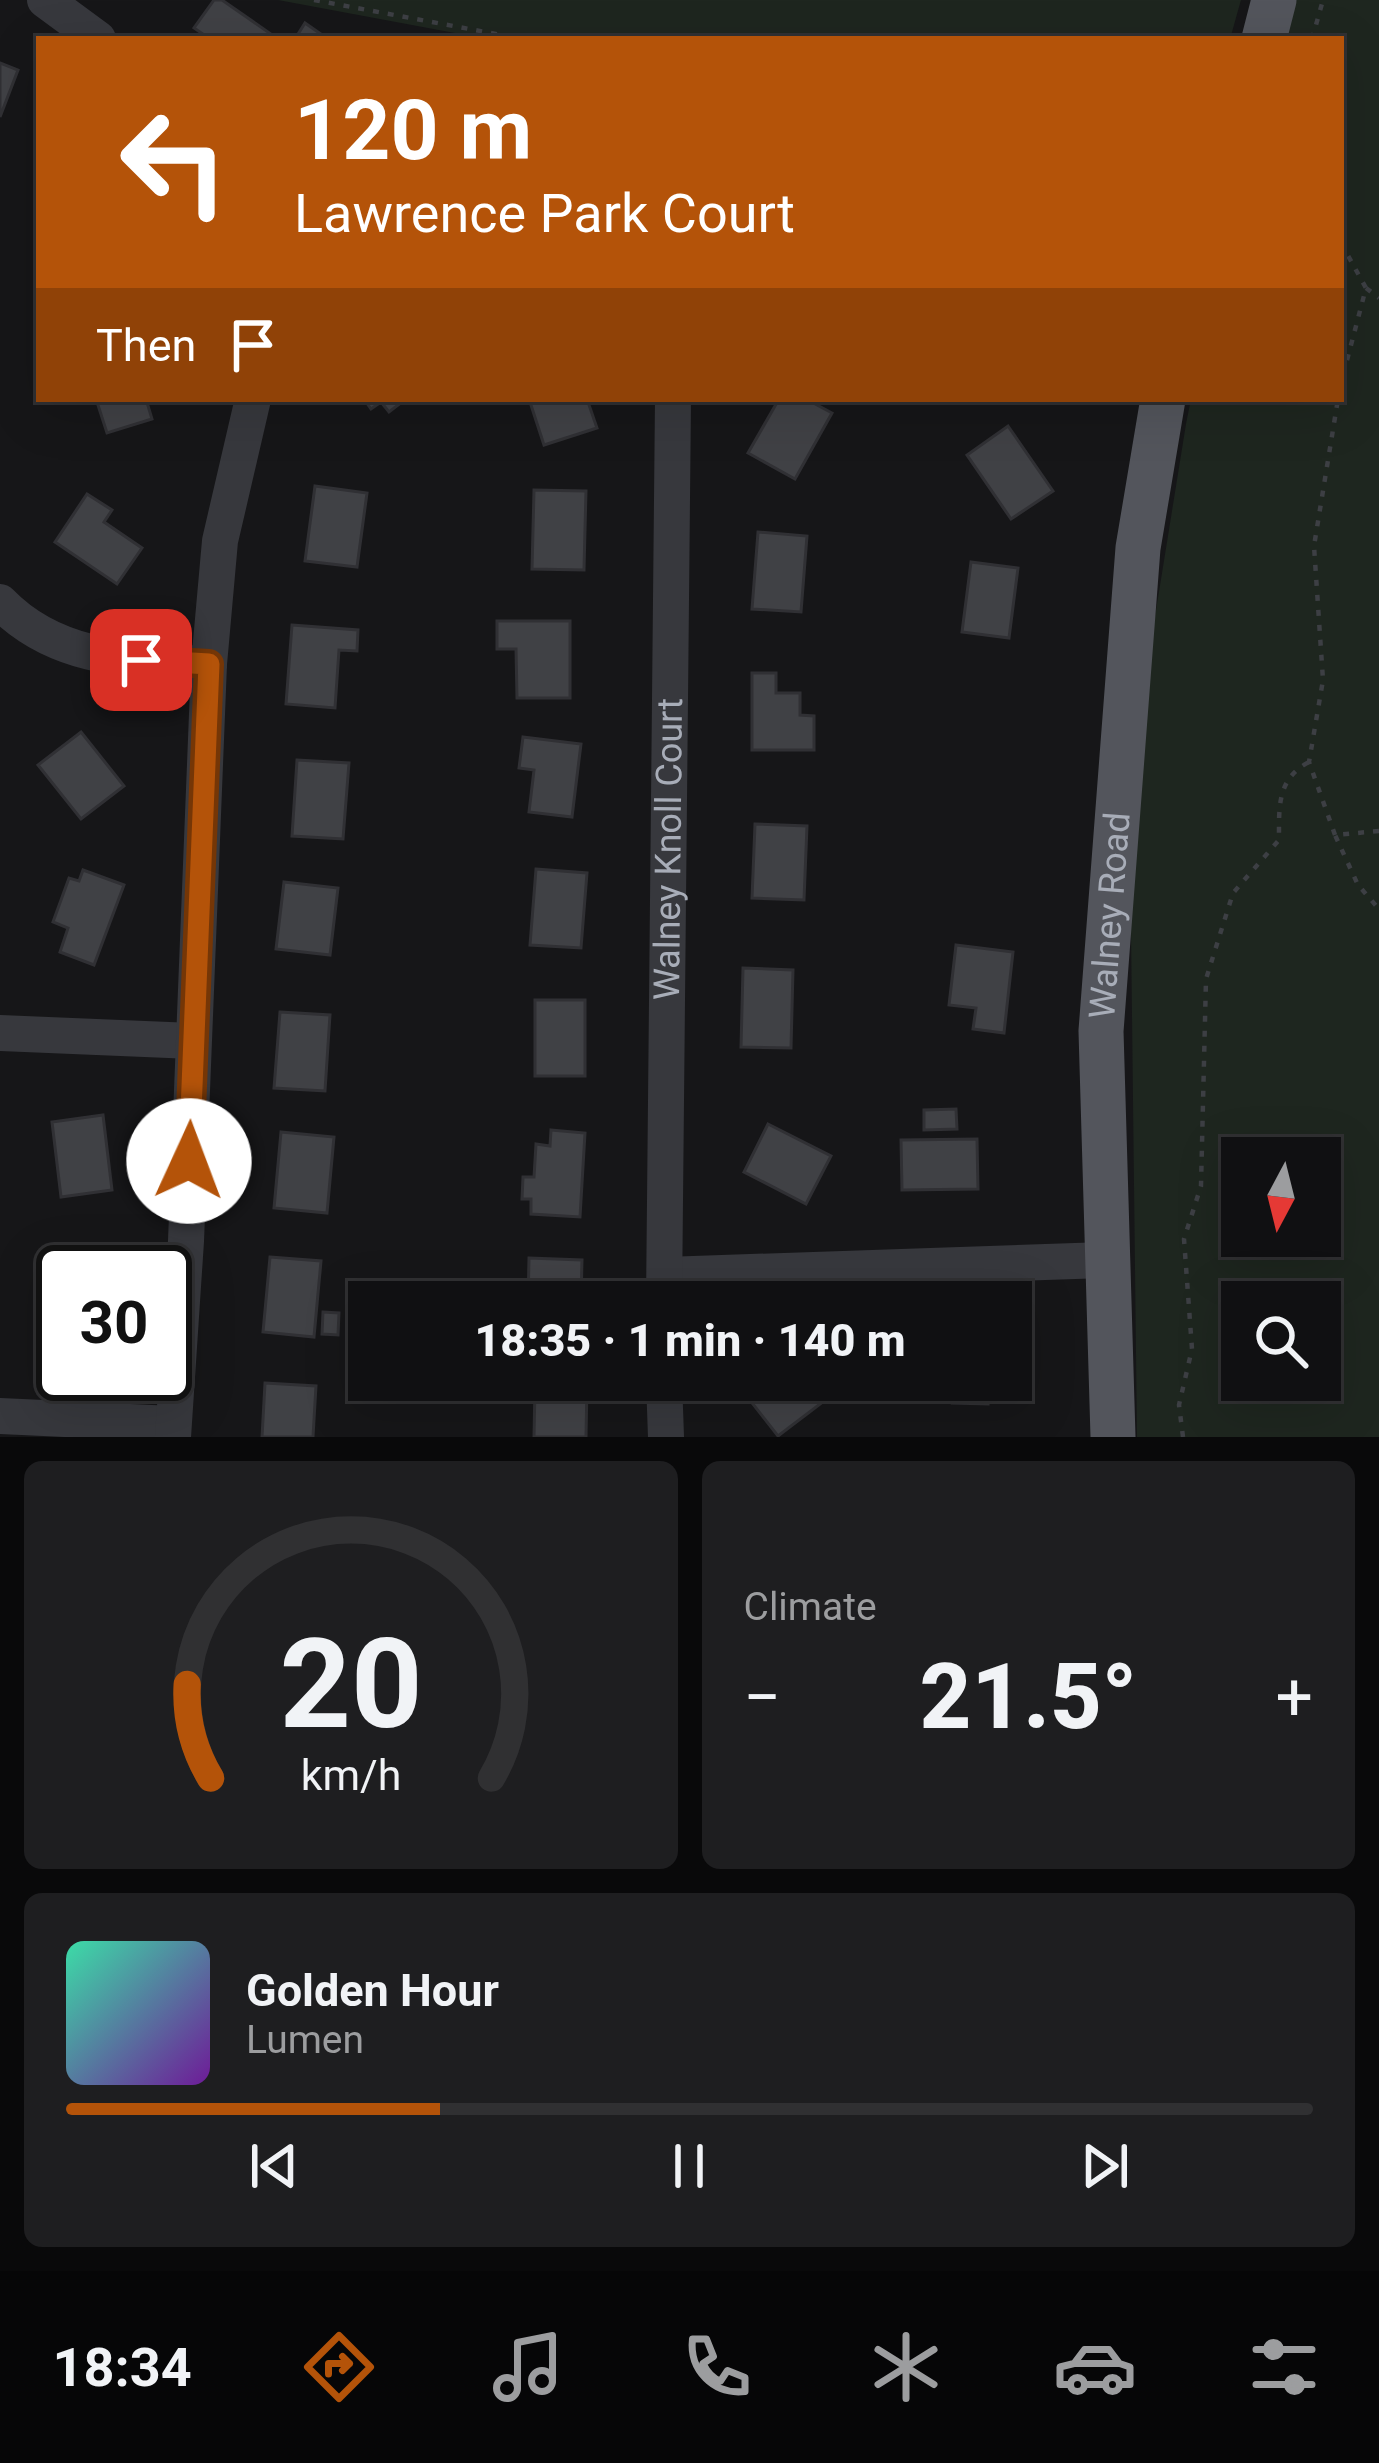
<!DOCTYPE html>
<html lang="en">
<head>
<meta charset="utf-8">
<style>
  body { margin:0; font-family:Roboto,sans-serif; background:#1e1e20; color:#f1f3f6; height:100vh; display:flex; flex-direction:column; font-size:45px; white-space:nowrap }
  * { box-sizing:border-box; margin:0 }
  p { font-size:39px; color:#9c9d9f }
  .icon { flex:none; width:66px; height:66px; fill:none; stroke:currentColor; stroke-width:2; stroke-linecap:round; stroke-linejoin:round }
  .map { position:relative; height:1437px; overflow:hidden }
  .details { display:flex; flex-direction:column; gap:24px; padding:24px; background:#09090a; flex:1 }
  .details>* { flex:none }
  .guide { position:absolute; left:36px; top:36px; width:1308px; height:366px; border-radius:0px; box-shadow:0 12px 48px #0002,0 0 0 3px #303032; background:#b45309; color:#fff; overflow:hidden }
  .needle { width:78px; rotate:187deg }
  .fabs { position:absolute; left:1221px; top:1137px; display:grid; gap:24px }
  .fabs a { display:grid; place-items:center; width:120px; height:120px; border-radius:0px; background:#101012; box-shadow:0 12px 48px #0002,0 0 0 3px #303032; font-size:60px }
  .speed { position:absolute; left:36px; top:1245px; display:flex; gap:24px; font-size:60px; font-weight:700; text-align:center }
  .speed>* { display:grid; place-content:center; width:156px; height:156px; border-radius:50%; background:#101012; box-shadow:0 12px 48px #0002,0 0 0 3px #303032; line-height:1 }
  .speed .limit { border:6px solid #111; border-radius:18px; background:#fff; color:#111 }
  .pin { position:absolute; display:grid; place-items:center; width:102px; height:102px; color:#fff; margin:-51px; border-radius:24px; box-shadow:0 6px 18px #0006 }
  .me { position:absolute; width:132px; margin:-66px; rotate:2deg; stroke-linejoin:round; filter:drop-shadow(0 0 9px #0008) }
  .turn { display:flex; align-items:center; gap:42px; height:252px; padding:0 60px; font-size:54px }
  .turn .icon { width:156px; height:156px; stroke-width:2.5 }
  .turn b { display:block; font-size:84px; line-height:102px }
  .then { display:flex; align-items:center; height:114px; padding:0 60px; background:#0003; gap:24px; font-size:45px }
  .big { font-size:90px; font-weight:800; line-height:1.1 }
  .details .card { flex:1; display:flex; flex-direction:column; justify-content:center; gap:18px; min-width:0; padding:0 42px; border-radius:18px; background:#1e1e20 }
  .details .dial { align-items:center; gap:0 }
  .dial svg { height:312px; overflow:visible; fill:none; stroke:#303032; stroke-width:7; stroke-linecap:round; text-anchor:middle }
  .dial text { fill:#f1f3f6; stroke:none }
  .song { display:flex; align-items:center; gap:36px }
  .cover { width:144px; height:144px; border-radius:18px; background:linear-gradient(135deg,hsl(160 70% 55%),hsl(280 70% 35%)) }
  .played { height:12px; border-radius:6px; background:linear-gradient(90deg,#b45309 30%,#303032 30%) }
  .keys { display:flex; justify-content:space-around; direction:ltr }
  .heat { display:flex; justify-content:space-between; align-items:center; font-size:66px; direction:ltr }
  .details .tiles { flex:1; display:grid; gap:24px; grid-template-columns:1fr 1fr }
  .card:last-child { grid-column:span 2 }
  .trip { position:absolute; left:348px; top:1281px; width:684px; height:120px; border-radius:0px; background:#101012; box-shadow:0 12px 48px #0002,0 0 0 3px #303032; font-weight:800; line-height:120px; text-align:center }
  .menu { display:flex; height:192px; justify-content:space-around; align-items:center; background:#060607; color:#9c9d9f }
  .menu .icon { width:84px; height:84px }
  .menu .current { color:#b45309 }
  .menu b { font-size:54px; color:#f1f3f6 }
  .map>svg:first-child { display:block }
  .green { fill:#1e261f; fill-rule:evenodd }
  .building { fill:#404145; stroke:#303034; stroke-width:3 }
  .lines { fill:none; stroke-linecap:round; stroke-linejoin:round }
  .path { stroke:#3d3f44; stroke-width:4.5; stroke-dasharray:6 9; stroke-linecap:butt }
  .minor { stroke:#37383d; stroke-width:36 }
  .major { stroke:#53555c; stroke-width:45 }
  .route-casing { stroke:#753606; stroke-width:30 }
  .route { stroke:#b45309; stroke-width:21 }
  .labels { text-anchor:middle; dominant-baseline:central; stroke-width:12; stroke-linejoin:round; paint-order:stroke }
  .street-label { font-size:36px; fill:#a8adb8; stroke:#111113 }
</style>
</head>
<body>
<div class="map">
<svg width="1379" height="1437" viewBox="0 0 1379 1437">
  <rect width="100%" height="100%" fill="#161618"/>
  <!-- green -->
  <g class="green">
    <polygon points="278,0 1241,0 1230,39 487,39"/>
    <path d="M1288,0H1379V1437H1137L1130,848L1153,629L1186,424L1191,399H1341V39H1278ZM1242,1158H1320V1236H1242ZM1242,1302H1320V1380H1242Z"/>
  </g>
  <!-- building -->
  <g class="building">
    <polygon points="214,0 222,0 278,39 210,39 194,28"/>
    <polygon points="305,23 328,39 295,39"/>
    <polygon points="0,63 18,70 0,117"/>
    <polygon points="96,399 146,399 152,419 107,433"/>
    <polygon points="364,399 406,399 389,412 381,402 371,409"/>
    <polygon points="529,399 587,399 597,428 544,445"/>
    <polygon points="779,399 806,399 832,413 795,479 748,453"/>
    <polygon points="1008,426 1053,491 1011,519 967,455"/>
    <polygon points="315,486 367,493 357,567 305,561"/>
    <polygon points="534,490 586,491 584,570 532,569"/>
    <polygon points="87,494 112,510 104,522 142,548 117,584 55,542"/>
    <polygon points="758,532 807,536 801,612 752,609"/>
    <polygon points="971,562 1018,568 1009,638 962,632"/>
    <polygon points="497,621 570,621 570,698 517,698 516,649 497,649"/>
    <polygon points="292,625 358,630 357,651 339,650 335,708 286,704"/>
    <polygon points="752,673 776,673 776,693 800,693 800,715 814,716 814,750 752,750"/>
    <polygon points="81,732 124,786 81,819 38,765"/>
    <polygon points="523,737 581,744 572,817 529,812 534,770 519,768"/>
    <polygon points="297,760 349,763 343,839 292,836"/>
    <polygon points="755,824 807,826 804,900 752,898"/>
    <polygon points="536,869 587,873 581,948 530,945"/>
    <polygon points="83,870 124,885 94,965 60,952 68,928 53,922 69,878 79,881"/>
    <polygon points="284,882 338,888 330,955 276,949"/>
    <polygon points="956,945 1013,952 1004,1033 973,1029 976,1008 949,1005"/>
    <polygon points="743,968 793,970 791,1048 741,1047"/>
    <rect x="535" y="1000" width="50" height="76"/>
    <polygon points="280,1012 330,1015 325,1091 274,1088"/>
    <polygon points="956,1109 957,1129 924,1130 924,1110"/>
    <polygon points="103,1115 112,1190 61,1197 52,1122"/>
    <polygon points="768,1124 831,1156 806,1204 744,1172"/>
    <polygon points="551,1130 585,1133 580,1217 531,1214 531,1199 522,1199 523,1177 534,1177 536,1144 550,1146"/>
    <polygon points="281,1132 334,1137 327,1213 274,1208"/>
    <polygon points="977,1139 978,1189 902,1190 901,1140"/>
    <polygon points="55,1247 109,1266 107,1272 63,1272 63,1335 40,1327 47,1308 35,1303"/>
    <polygon points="270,1257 321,1261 314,1337 263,1332"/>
    <polygon points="529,1258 582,1260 581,1302 528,1302"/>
    <polygon points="323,1312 339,1313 338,1335 322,1334"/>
    <polygon points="762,1380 820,1380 832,1395 778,1436 745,1394"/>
    <polygon points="926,1380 988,1380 988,1404 952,1403 951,1396 926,1395"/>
    <polygon points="265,1383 316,1386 313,1437 262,1437"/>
    <polygon points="535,1384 587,1385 586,1437 534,1437"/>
  </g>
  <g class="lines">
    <!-- path -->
    <g class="path">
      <polyline points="314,0 523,39"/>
      <polyline points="1312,39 1323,0"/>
      <polyline points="1341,243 1366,288 1341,383"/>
      <polyline points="1366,288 1379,298"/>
      <polyline points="1379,831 1335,835 1358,885 1379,909"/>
      <polyline points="1335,835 1309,762 1323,680 1314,546 1338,399"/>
      <path d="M1183,1437L1179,1405L1192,1349L1184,1239L1201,1186L1206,979L1233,893L1279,840C1279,806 1277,779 1309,762"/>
    </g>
    <!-- minor -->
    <g class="minor">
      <polyline points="45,0 98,39"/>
      <path d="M0,602C57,661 133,660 209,664"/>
      <polyline points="0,1033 193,1041"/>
      <polyline points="665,1275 1105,1260"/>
      <path id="s1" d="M664,1302L673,399"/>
      <polyline points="664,1380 666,1437"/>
      <polyline points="0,1416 173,1424"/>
      <polyline points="173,1437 186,1241 209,664 220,541 253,399"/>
    </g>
    <!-- major -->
    <g class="major">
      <polyline points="1264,39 1274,0"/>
      <path id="s2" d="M1113,1437L1101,1031L1138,548L1163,399"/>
    </g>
  </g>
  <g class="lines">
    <!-- route casing -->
    <g class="route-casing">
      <polyline id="route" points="141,660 209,664 189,1161"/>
    </g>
    <!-- route -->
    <use href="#route" class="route"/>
  </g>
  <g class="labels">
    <!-- street labels -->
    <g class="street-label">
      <text stroke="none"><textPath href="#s1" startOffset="453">Walney Knoll Court</textPath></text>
      <text stroke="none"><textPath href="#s2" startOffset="522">Walney Road</textPath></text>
    </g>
  </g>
</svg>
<div class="fabs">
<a><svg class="needle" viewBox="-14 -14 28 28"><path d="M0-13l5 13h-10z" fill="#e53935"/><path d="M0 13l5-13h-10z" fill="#9c9d9f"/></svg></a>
<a><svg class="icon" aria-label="search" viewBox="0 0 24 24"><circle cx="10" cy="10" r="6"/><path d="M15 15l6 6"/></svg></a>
</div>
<div class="speed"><div class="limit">30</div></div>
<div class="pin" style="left:141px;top:660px;background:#d93025"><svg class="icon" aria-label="arrive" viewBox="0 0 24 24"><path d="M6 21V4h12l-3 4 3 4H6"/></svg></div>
<svg class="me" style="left:189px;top:1161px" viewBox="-20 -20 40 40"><circle r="19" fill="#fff"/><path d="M0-13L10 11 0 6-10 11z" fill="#b45309"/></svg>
<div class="trip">18:35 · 1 min · 140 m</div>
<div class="guide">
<div class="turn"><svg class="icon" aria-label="left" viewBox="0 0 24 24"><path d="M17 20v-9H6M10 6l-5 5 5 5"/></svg><div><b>120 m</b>Lawrence Park Court</div></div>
<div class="then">Then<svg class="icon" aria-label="arrive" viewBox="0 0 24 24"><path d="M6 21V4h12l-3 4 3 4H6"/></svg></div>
</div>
</div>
<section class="details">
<div class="tiles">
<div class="card dial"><svg viewBox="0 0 100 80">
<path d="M14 69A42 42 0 1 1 86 69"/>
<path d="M14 69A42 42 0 0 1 8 45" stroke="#b45309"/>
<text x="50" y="56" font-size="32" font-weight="700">20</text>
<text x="50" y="72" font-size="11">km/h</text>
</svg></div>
<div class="card"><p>Climate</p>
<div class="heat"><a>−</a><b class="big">21.5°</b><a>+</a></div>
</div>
<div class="card">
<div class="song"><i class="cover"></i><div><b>Golden Hour</b><p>Lumen</p></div></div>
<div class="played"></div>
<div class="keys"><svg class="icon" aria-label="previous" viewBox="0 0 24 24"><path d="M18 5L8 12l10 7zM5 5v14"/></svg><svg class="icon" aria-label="pause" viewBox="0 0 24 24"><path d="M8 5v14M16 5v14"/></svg><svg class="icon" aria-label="next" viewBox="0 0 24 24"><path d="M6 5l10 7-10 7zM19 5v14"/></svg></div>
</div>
</div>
</section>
<nav class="menu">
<b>18:34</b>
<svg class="icon current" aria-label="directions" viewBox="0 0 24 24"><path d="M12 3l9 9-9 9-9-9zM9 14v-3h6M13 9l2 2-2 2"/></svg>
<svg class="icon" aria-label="music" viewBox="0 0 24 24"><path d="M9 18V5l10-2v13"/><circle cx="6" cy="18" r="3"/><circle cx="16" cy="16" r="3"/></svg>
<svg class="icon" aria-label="phone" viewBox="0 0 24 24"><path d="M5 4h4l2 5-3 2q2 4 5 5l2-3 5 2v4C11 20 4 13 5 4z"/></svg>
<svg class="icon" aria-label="climate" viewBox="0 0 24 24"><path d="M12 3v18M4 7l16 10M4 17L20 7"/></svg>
<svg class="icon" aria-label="car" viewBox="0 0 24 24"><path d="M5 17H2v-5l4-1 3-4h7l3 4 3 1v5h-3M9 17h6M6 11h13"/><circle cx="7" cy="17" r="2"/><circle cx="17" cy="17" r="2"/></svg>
<svg class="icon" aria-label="filters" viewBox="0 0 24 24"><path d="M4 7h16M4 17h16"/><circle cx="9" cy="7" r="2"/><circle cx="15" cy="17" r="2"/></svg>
</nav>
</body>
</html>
